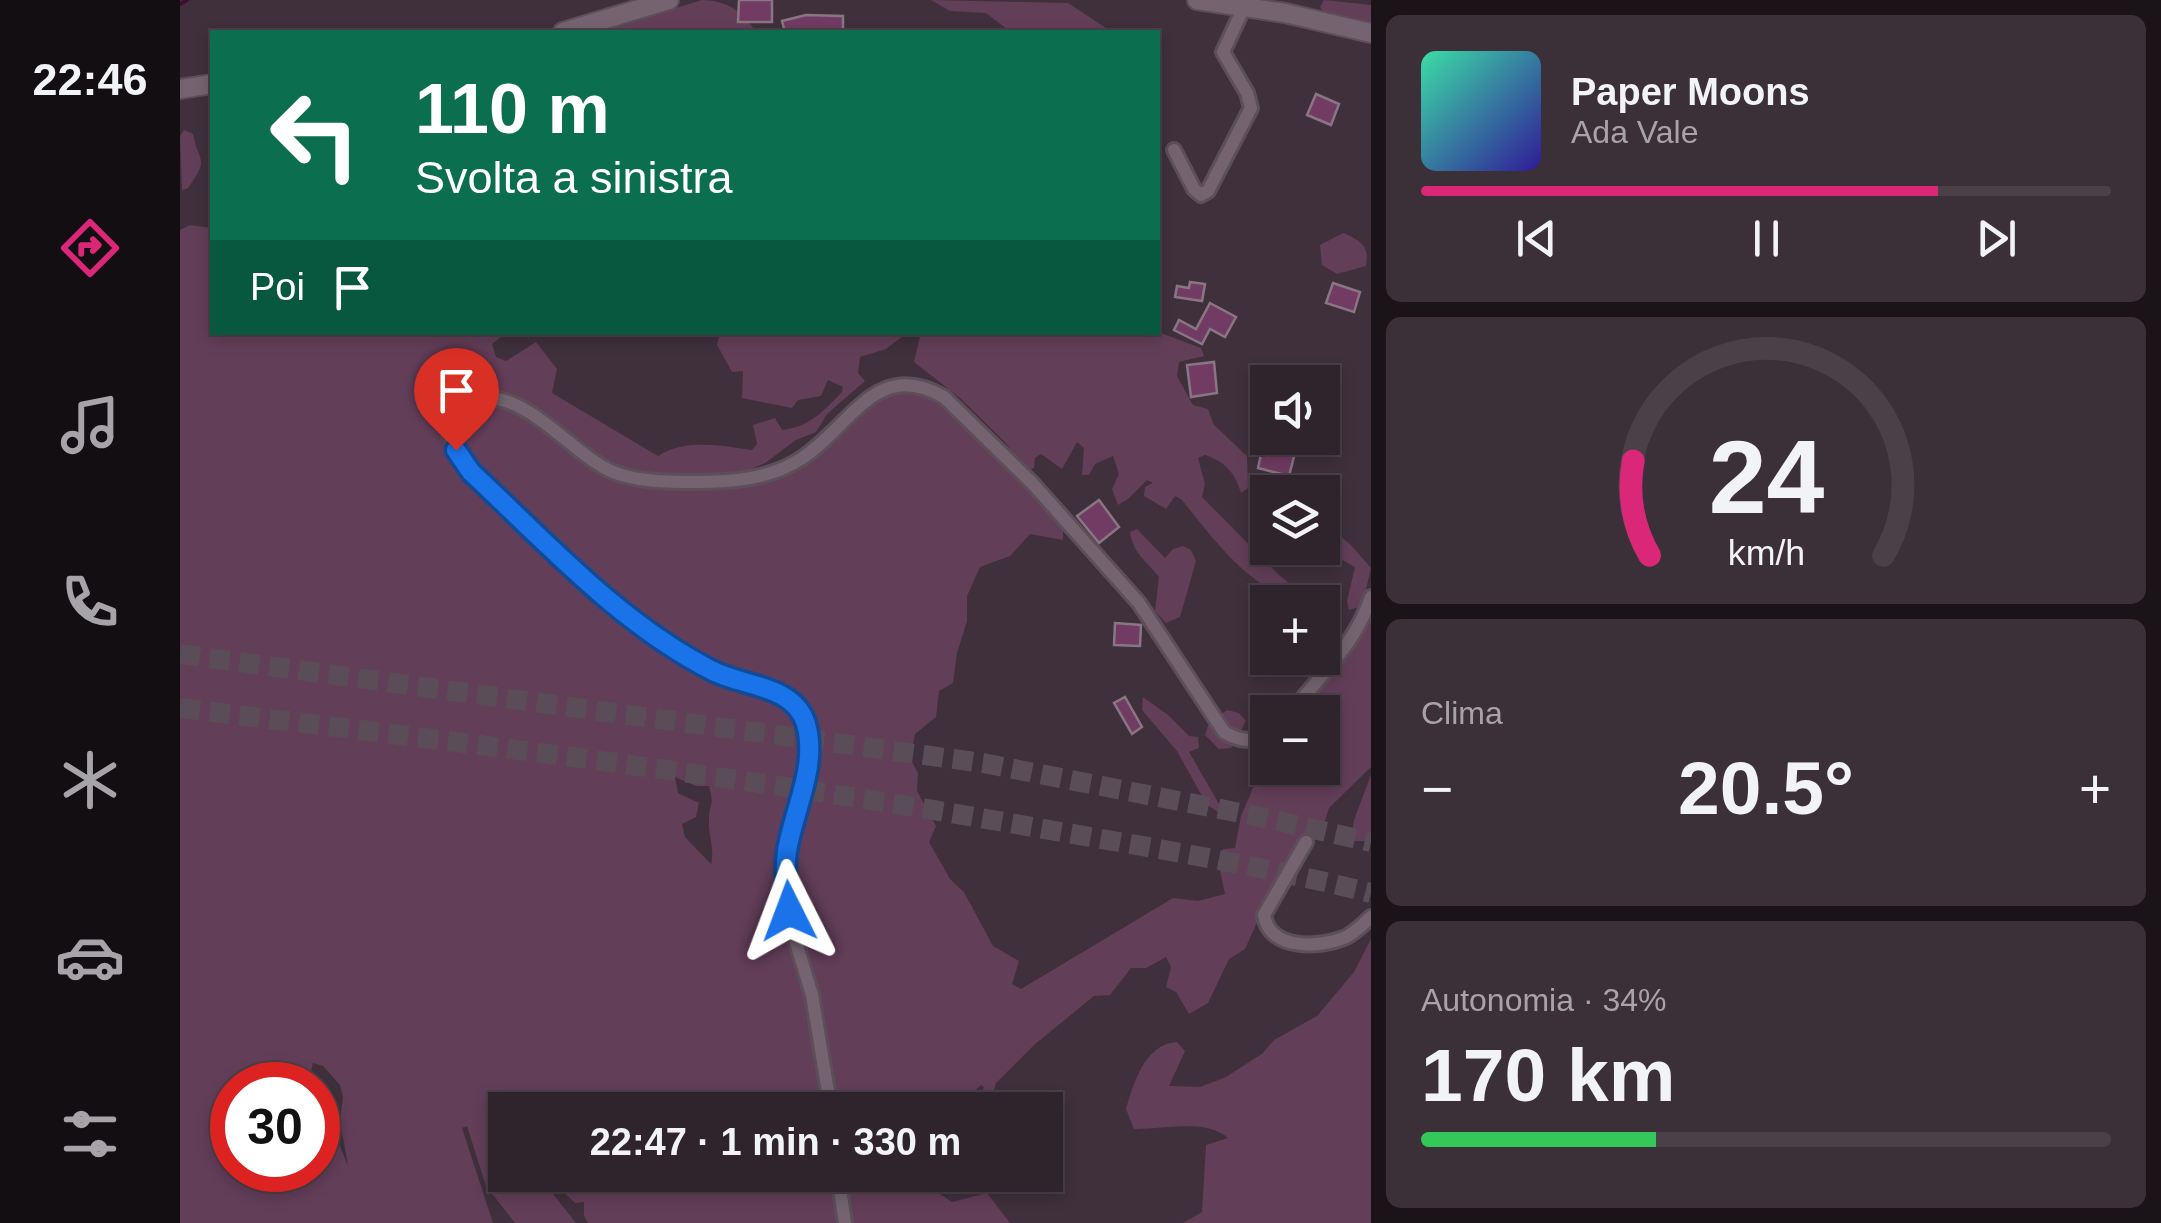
<!DOCTYPE html>
<html lang="it">
<head>
<meta charset="utf-8">
<style>
  body { margin:0; font-family:Arial,sans-serif; background:#3b3038; color:#f1f3f6; height:100vh; display:flex; flex-direction:column; font-size:38px; white-space:nowrap }
  * { box-sizing:border-box; margin:0 }
  p { font-size:32px; color:#a7a4a9 }
  .icon { flex:none; width:55px; height:55px; fill:none; stroke:currentColor; stroke-width:2; stroke-linecap:round; stroke-linejoin:round }
  .map { position:relative; flex:1; overflow:hidden }
  .side { display:flex; flex-direction:column; gap:15px; padding:15px; background:#1a1418; width:790px }
  .side>* { flex:none }
  .hud { position:absolute; left:30px; top:30px; width:950px; height:305px; border-radius:0px; box-shadow:0 5px 15px #0003,0 0 0 2px #4a4148; background:#0b6e4f; color:#fff; overflow:hidden }
  .controls { position:absolute; left:1070px; top:365px; display:grid; gap:20px }
  .controls a { display:grid; place-items:center; width:90px; height:90px; border-radius:0px; background:#2f242c; box-shadow:0 5px 15px #0003,0 0 0 2px #4a4148; font-size:50px }
  .speed { position:absolute; left:30px; top:1062px; display:flex; gap:20px; font-size:50px; font-weight:700; text-align:center }
  .speed>* { display:grid; place-content:center; width:130px; height:130px; border-radius:50%; background:#2f242c; box-shadow:0 5px 15px #0003,0 0 0 2px #4a4148; line-height:1 }
  .speed .limit { border:15px solid #d22; background:#fff; color:#111 }
  .pin { position:absolute; display:grid; place-items:center; width:85px; height:85px; color:#fff; margin:-102px -42px; border-radius:50% 50% 50% 0; rotate:-45deg; box-shadow:0 0 10px #0007 }
  .pin .icon { rotate:45deg }
  .me { position:absolute; width:110px; margin:-55px; rotate:357deg; stroke-linejoin:round; filter:drop-shadow(0 0 8px #0008) }
  .turn { display:flex; align-items:center; gap:35px; height:210px; padding:0 40px; font-size:45px }
  .turn .icon { width:130px; height:130px; stroke-width:2.5 }
  .turn b { display:block; font-size:70px; line-height:85px }
  .then { display:flex; align-items:center; height:95px; padding:0 40px; background:#0003; gap:20px; font-size:38px }
  .big { font-size:75px; font-weight:700; line-height:1.1 }
  .side .tile { flex:1; display:flex; flex-direction:column; justify-content:center; gap:15px; min-width:0; padding:0 35px; border-radius:15px; background:#3b3038 }
  .side .dial { align-items:center; gap:0 }
  .dial svg { height:260px; overflow:visible; fill:none; stroke:#4a4148; stroke-width:7; stroke-linecap:round; text-anchor:middle }
  .dial text { fill:#f1f3f6; stroke:none }
  .song { display:flex; align-items:center; gap:30px }
  .cover { width:120px; height:120px; border-radius:15px; background:linear-gradient(135deg,hsl(160 70% 55%),hsl(250 70% 35%)) }
  .played { height:10px; border-radius:5px; background:linear-gradient(90deg,#db2777 75%,#4a4148 75%) }
  .keys { display:flex; justify-content:space-around; direction:ltr }
  .heat { display:flex; justify-content:space-between; align-items:center; font-size:55px; direction:ltr }
  .charge { height:15px; border-radius:8px; background:linear-gradient(90deg,#34c759 34%,#4a4148 0) }
  .trip { position:absolute; left:308px; top:1092px; width:575px; height:100px; border-radius:0px; background:#2f242c; box-shadow:0 5px 15px #0003,0 0 0 2px #4a4148; font-weight:700; line-height:100px; text-align:center }
  main { display:flex; flex:1; min-height:0 }
  .tab-bar { display:flex; flex-direction:column; width:180px; justify-content:space-around; align-items:center; background:#130e12; color:#a7a4a9 }
  .tab-bar .icon { width:70px; height:70px }
  .tab-bar .current { color:#db2777 }
  .tab-bar b { font-size:45px; color:#f1f3f6 }
  .map>svg:first-child { display:block }
  .green { fill:#633e59; fill-rule:evenodd }
  .lines { fill:none; stroke-linecap:round; stroke-linejoin:round }
  .stream { stroke:#400d35; stroke-width:4 }
  .building { fill:#713b63; stroke:#897683; stroke-width:2.5 }
  .trunk-tunnel { stroke:#5b4d57; stroke-width:20; stroke-dasharray:20 10; stroke-linecap:butt }
  .minor-casing { stroke:#5d4f59; stroke-width:18 }
  .secondary-casing { stroke:#5d4f59; stroke-width:22 }
  .minor { stroke:#756470; stroke-width:12 }
  .secondary { stroke:#756470; stroke-width:18 }
  .route-casing { stroke:#114b97; stroke-width:25 }
  .route { stroke:#1a73e8; stroke-width:18 }
</style>
</head>
<body>
<main>
<nav class="tab-bar">
<b>22:46</b>
<svg class="icon current" aria-label="directions" viewBox="0 0 24 24"><path d="M12 3l9 9-9 9-9-9zM9 14v-3h6M13 9l2 2-2 2"/></svg>
<svg class="icon" aria-label="music" viewBox="0 0 24 24"><path d="M9 18V5l10-2v13"/><circle cx="6" cy="18" r="3"/><circle cx="16" cy="16" r="3"/></svg>
<svg class="icon" aria-label="phone" viewBox="0 0 24 24"><path d="M5 4h4l2 5-3 2q2 4 5 5l2-3 5 2v4C11 20 4 13 5 4z"/></svg>
<svg class="icon" aria-label="climate" viewBox="0 0 24 24"><path d="M12 3v18M4 7l16 10M4 17L20 7"/></svg>
<svg class="icon" aria-label="car" viewBox="0 0 24 24"><path d="M5 17H2v-5l4-1 3-4h7l3 4 3 1v5h-3M9 17h6M6 11h13"/><circle cx="7" cy="17" r="2"/><circle cx="17" cy="17" r="2"/></svg>
<svg class="icon" aria-label="filters" viewBox="0 0 24 24"><path d="M4 7h16M4 17h16"/><circle cx="9" cy="7" r="2"/><circle cx="15" cy="17" r="2"/></svg>
</nav>
<div class="map">
<svg width="1191" height="1223" viewBox="0 0 1191 1223">
  <rect width="100%" height="100%" fill="#3f303b"/>
  <!-- green -->
  <g class="green">
    <path d="M522,0C547,0 563,12 576,32H417Z"/>
    <polygon points="751,0 888,3 932,32 874,30 818,32 827,29 806,13 770,11"/>
    <polygon points="1144,0 1191,5 1191,26 1145,14 1140,7"/>
    <path d="M4,130L13,134C19,165 30,157 8,188L2,190L0,136Z"/>
    <path d="M10,225L32,228V332L326,333L312,344L316,357L326,361L356,342L377,369L372,393L478,456C504,438 543,446 572,450L577,444L573,425L595,418L602,430C629,427 644,411 662,392L663,387L648,380L641,396L618,400L612,408L562,398L563,371L552,372L537,345L540,333H727L706,349L680,357L678,373L685,381L647,414L636,432L616,440L585,463L564,472L506,479C532,478 564,482 590,476C605,473 649,434 664,423C682,410 701,392 724,392C775,392 851,491 883,529V540L850,534L830,556L800,567L787,596V621L777,653L773,683L759,691L756,717L735,734L730,758L738,773L737,791L756,826L749,842L770,879L784,892L813,946L839,961L832,984L841,989L993,898L1018,901L1045,894L1038,861L1043,849L1055,848L1061,816L1087,755L1088,768H1142V712H1115L1191,610V767L1149,808L1143,827L1131,834L1088,898L1065,949L1049,959L1028,1003L1009,1014L996,992L986,987L991,967L986,957L966,968H951L930,995L914,996L854,1045L816,1083L808,1110H797L796,1104L804,1087L801,1085L773,1110H325V1175H363L373,1194L396,1223H335L306,1186L287,1126L282,1128L313,1223H0V230ZM495,777L516,786H529C535,807 529,803 529,820C528,836 535,849 531,864L505,837L502,824L516,817L519,803L498,793ZM133,1063L143,1066L160,1085L163,1097L160,1120L168,1166L151,1124L150,1101L130,1076ZM52,1085H138V1170H52Z"/>
    <path d="M1163,233C1180,240 1190,246 1186,266L1157,274L1142,265L1140,245Z"/>
    <path d="M741,332H978L1021,348L1024,356L999,362L997,376L1013,405L1028,409L1034,425L1067,456L1068,488L1061,493C1055,473 1046,462 1025,455L1018,458L1025,484L1022,497L1099,575L1133,602C1078,602 1033,538 1001,499L995,496L986,509L964,496L965,487L973,483L967,480L948,499L938,505L932,489L939,474L933,456L915,464L909,475H902L904,448L897,442L882,469L861,454L855,458L854,468L847,471L825,442L780,398L734,362Z"/>
    <polygon points="1143,523 1170,544 1191,568 1182,606 1169,610 1167,601 1175,567 1141,548"/>
    <path d="M957,529L985,558L993,549L1003,546L1011,550L1016,561L1000,617L986,623L975,611L979,577C966,560 953,554 950,532Z"/>
    <polygon points="963,697 988,715 1009,736 1018,737 1019,748 1009,752 1042,809 1038,812 1027,805 997,751 962,710"/>
    <polygon points="1047,710 1059,713 1066,721 1051,748 1039,749 1025,735 1029,723"/>
    <polygon points="1191,775 1191,841 1171,841 1174,820"/>
    <path d="M1191,939V1223H1003L1022,1212L1026,1145L1048,1138C1026,1118 982,1130 954,1129L946,1109C954,1082 965,1044 997,1042L1005,1051L989,1086L1020,1087L1046,1077L1083,1053L1094,1040L1137,1016L1174,972Z"/>
    <polygon points="366,1175 741,1175 744,1183 772,1202 807,1193 830,1223 408,1223 404,1216 404,1202 395,1203"/>
  </g>
  <g class="lines">
    <!-- stream -->
    <polyline class="stream" points="0,4 7,0"/>
  </g>
  <!-- building -->
  <g class="building">
    <polygon points="559,0 592,0 592,22 558,22"/>
    <polygon points="626,15 663,16 663,32 605,32 602,21"/>
    <polygon points="1136,94 1159,104 1151,125 1127,115"/>
    <polygon points="1010,282 1025,284 1022,301 995,297 997,286 1009,288"/>
    <polygon points="1153,283 1180,292 1174,312 1146,303"/>
    <polygon points="1030,303 1056,317 1045,337 1030,329 1022,344 994,330 999,320 1016,329"/>
    <polygon points="1034,362 1037,393 1011,397 1007,365"/>
    <polygon points="1093,438 1118,441 1109,476 1078,468 1081,454 1088,456"/>
    <polygon points="919,500 939,527 919,543 897,516"/>
    <polygon points="935,623 961,625 960,646 934,645"/>
    <polygon points="945,697 962,727 952,734 934,703"/>
  </g>
  <g class="lines">
    <!-- trunk-tunnel -->
    <g class="trunk-tunnel">
      <polyline points="0,654 803,763 1071,815 1191,842"/>
      <path d="M0,708C289,743 577,778 864,829C973,848 1083,866 1191,893"/>
    </g>
    <!-- minor casing -->
    <g class="minor-casing">
      <g id="minor">
        <polyline points="994,150 1014,189 1021,195 1028,191 1071,108 1067,93 1043,52 1064,7"/>
        <path d="M1111,712C1141,675 1176,643 1191,597"/>
        <path d="M1126,842L1084,915C1089,951 1141,948 1166,937C1176,932 1183,924 1191,917"/>
        <path d="M651,1110L632,995L615,939L605,891L608,850L630,750L624,717L608,699L534,672L439,611L291,472L270,436L275,410C332,368 384,451 433,472C457,482 490,482 516,482C550,482 590,479 619,460C671,428 695,357 764,397L853,484L959,603L1044,732C1059,741 1072,743 1088,734"/>
        <polyline points="658,1175 665,1223"/>
      </g>
    </g>
    <!-- secondary casing -->
    <g class="secondary-casing">
      <g id="secondary">
        <polyline points="1017,0 1105,13 1191,33"/>
        <polyline points="383,32 489,0"/>
        <polyline points="0,89 32,84"/>
      </g>
    </g>
    <!-- minor -->
    <use href="#minor" class="minor"/>
    <!-- secondary -->
    <use href="#secondary" class="secondary"/>
  </g>
  <g class="lines">
    <!-- route casing -->
    <g class="route-casing">
      <path id="route" d="M276,450L291,472C366,542 438,622 531,670C562,687 614,684 626,724C638,766 614,809 607,851C604,871 606,891 609,911"/>
    </g>
    <!-- route -->
    <use href="#route" class="route"/>
  </g>
</svg>
<div class="controls">
<a><svg class="icon" aria-label="sound" viewBox="0 0 24 24"><path d="M4 9h4l5-4v14l-5-4H4zM17 9q2 3 0 6"/></svg></a>
<a><svg class="icon" aria-label="layers" viewBox="0 0 24 24"><path d="M12 4l9 5-9 5-9-5zM3 14l9 5 9-5"/></svg></a>
<a>+</a>
<a>−</a>
</div>
<div class="speed"><div class="limit">30</div></div>
<div class="pin" style="left:276px;top:450px;background:#d93025"><svg class="icon" aria-label="arrive" viewBox="0 0 24 24"><path d="M6 21V4h12l-3 4 3 4H6"/></svg></div>
<svg class="me" style="left:609px;top:911px" viewBox="-20 -20 40 40"><path d="M0-17L14 15 0 8-14 15z" fill="#1a73e8" stroke="#fff" stroke-width="4"/></svg>
<div class="trip">22:47 · 1 min · 330 m</div>
<div class="hud">
<div class="turn"><svg class="icon" aria-label="left" viewBox="0 0 24 24"><path d="M17 20v-9H6M10 6l-5 5 5 5"/></svg><div><b>110 m</b>Svolta a sinistra</div></div>
<div class="then">Poi<svg class="icon" aria-label="arrive" viewBox="0 0 24 24"><path d="M6 21V4h12l-3 4 3 4H6"/></svg></div>
</div>
</div>
<section class="side">
<div class="tile">
<div class="song"><i class="cover"></i><div><b>Paper Moons</b><p>Ada Vale</p></div></div>
<div class="played"></div>
<div class="keys"><svg class="icon" aria-label="previous" viewBox="0 0 24 24"><path d="M18 5L8 12l10 7zM5 5v14"/></svg><svg class="icon" aria-label="pause" viewBox="0 0 24 24"><path d="M8 5v14M16 5v14"/></svg><svg class="icon" aria-label="next" viewBox="0 0 24 24"><path d="M6 5l10 7-10 7zM19 5v14"/></svg></div>
</div>
<div class="tile dial"><svg viewBox="0 0 100 80">
<path d="M14 69A42 42 0 1 1 86 69"/>
<path d="M14 69A42 42 0 0 1 9 40" stroke="#db2777"/>
<text x="50" y="56" font-size="32" font-weight="700">24</text>
<text x="50" y="72" font-size="11">km/h</text>
</svg></div>
<div class="tile"><p>Clima</p>
<div class="heat"><a>−</a><b class="big">20.5°</b><a>+</a></div>
</div>
<div class="tile"><p>Autonomia · 34%</p><b class="big">170 km</b><div class="charge"></div></div>
</section>
</main>
</body>
</html>
